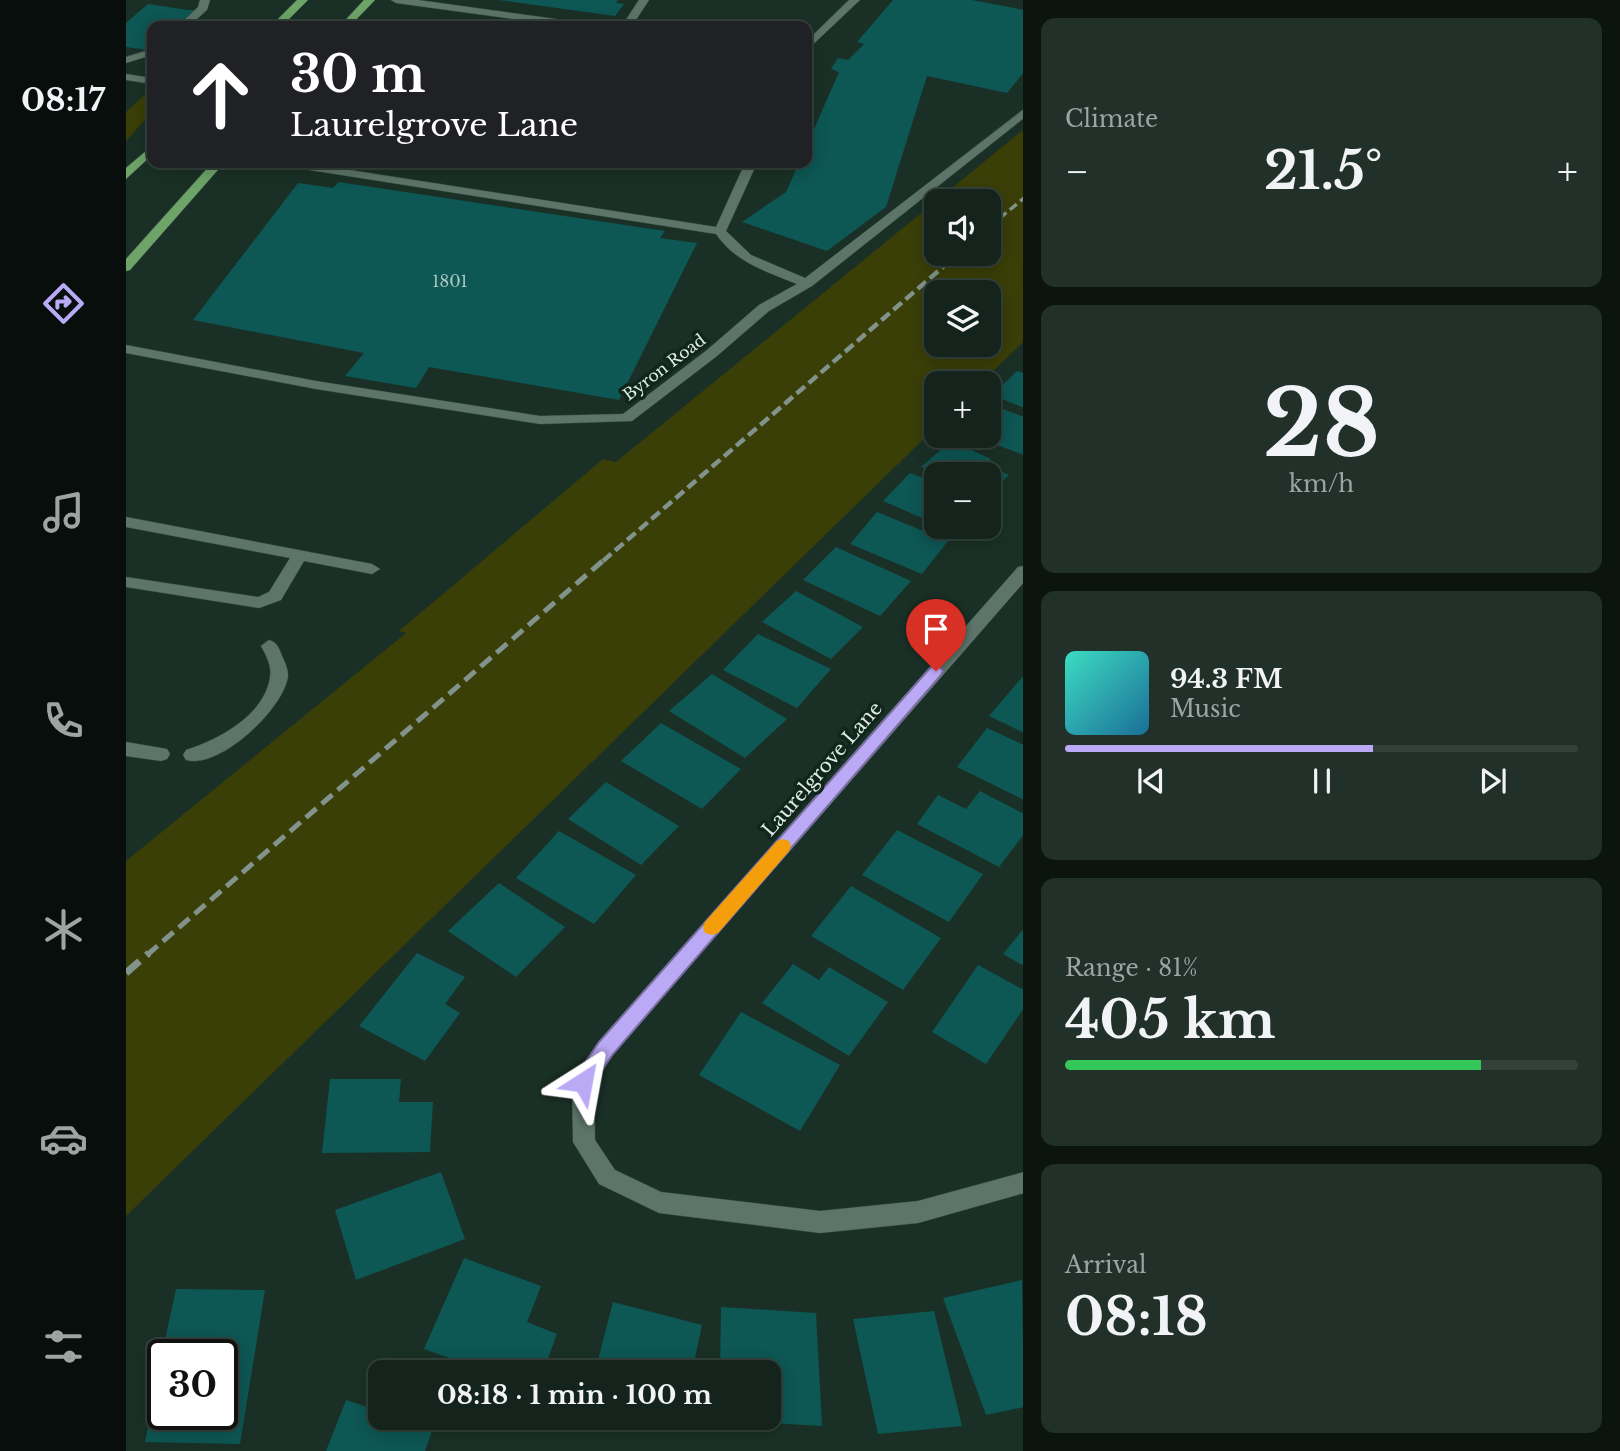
<!DOCTYPE html>
<html lang="en">
<head>
<meta charset="utf-8">
<style>
  body { margin:0; font-family:"Libre Baskerville",serif; background:#213029; color:#f1f3f6; height:100vh; display:flex; flex-direction:column; font-size:26px; white-space:nowrap }
  * { box-sizing:border-box; margin:0 }
  p { font-size:23px; color:#9da4a3 }
  .icon { flex:none; width:38px; height:38px; fill:none; stroke:currentColor; stroke-width:2; stroke-linecap:round; stroke-linejoin:round }
  .map { position:relative; flex:1; overflow:hidden }
  .drawer { display:flex; flex-direction:column; gap:18px; padding:18px; background:#0b140f; width:597px }
  .drawer>* { flex:none }
  .hud { position:absolute; left:21px; top:21px; width:665px; height:147px; border-radius:14px; box-shadow:0 4px 18px #0003,0 0 0 2px #33413b; background:#202124; color:#fff; overflow:hidden }
  .buttons { position:absolute; left:798px; top:189px; display:grid; gap:14px }
  .buttons a { display:grid; place-items:center; width:77px; height:77px; border-radius:14px; background:#14241c; box-shadow:0 4px 18px #0003,0 0 0 2px #33413b; font-size:35px }
  .speed { position:absolute; left:21px; top:1339px; display:flex; gap:14px; font-size:35px; font-weight:700; text-align:center }
  .speed>* { display:grid; place-content:center; width:91px; height:91px; border-radius:50%; background:#14241c; box-shadow:0 4px 18px #0003,0 0 0 2px #33413b; line-height:1 }
  .speed .limit { border:4px solid #111; border-radius:10px; background:#fff; color:#111 }
  .pin { position:absolute; display:grid; place-items:center; width:60px; height:60px; color:#fff; margin:-72px -30px; border-radius:50% 50% 50% 0; rotate:-45deg; box-shadow:0 0 7px #0007 }
  .pin .icon { rotate:45deg }
  .me { position:absolute; width:77px; margin:-38px; rotate:34deg; stroke-linejoin:round; filter:drop-shadow(0 0 5px #0008) }
  .turn { display:flex; align-items:center; gap:24px; height:147px; padding:0 28px; font-size:32px }
  .turn .icon { width:91px; height:91px; stroke-width:2.5 }
  .turn b { display:block; font-size:49px; line-height:60px }
  .big { font-size:52px; font-weight:800; line-height:1.1 }
  .drawer .card { flex:1; display:flex; flex-direction:column; justify-content:center; gap:10px; min-width:0; padding:0 24px; border-radius:14px; background:#213029 }
  .drawer .dial { align-items:center; gap:0 }
  .dial b { font-size:91px; line-height:1 }
  .song { display:flex; align-items:center; gap:21px }
  .cover { width:84px; height:84px; border-radius:10px; background:linear-gradient(135deg,hsl(170 70% 55%),hsl(200 70% 35%)) }
  .played { height:7px; border-radius:4px; background:linear-gradient(90deg,#baaaf6 60%,#33413b 60%) }
  .keys { display:flex; justify-content:space-around; direction:ltr }
  .heat { display:flex; justify-content:space-between; align-items:center; font-size:38px; direction:ltr }
  .charge { height:10px; border-radius:5px; background:linear-gradient(90deg,#34c759 81%,#33413b 0) }
  .trip { position:absolute; left:242px; top:1360px; width:413px; height:70px; border-radius:14px; background:#14241c; box-shadow:0 4px 18px #0003,0 0 0 2px #33413b; font-weight:800; line-height:70px; text-align:center }
  main { display:flex; flex:1; min-height:0 }
  .tab-bar { display:flex; flex-direction:column; width:126px; justify-content:space-around; align-items:center; background:#080e0b; color:#9da4a3 }
  .tab-bar .icon { width:49px; height:49px }
  .tab-bar .active { color:#baaaf6 }
  .tab-bar b { font-size:32px; color:#f1f3f6 }
  .map>svg:first-child { display:block }
  .green { fill:#3a3e07; fill-rule:evenodd }
  .building { fill:#0d5754 }
  .lines { fill:none; stroke-linecap:round; stroke-linejoin:round }
  .service-casing { stroke:#384b43; stroke-width:1 }
  .minor-casing { stroke:#384b43; stroke-width:1 }
  .primary-casing { stroke:#384b43; stroke-width:1 }
  .service { fill:#5c7469; fill-rule:evenodd }
  .minor { fill:#5c7469; fill-rule:evenodd }
  .primary { fill:#6ea468; fill-rule:evenodd }
  .rail-far3 { stroke:#81938b; stroke-width:3.5; stroke-dasharray:9 4.5; stroke-linecap:butt }
  .rail-far2 { stroke:#81938b; stroke-width:4.5; stroke-dasharray:11 5; stroke-linecap:butt }
  .rail-far1 { stroke:#81938b; stroke-width:5; stroke-dasharray:14 7; stroke-linecap:butt }
  .rail { stroke:#81938b; stroke-width:7; stroke-dasharray:18 9; stroke-linecap:butt }
  .route { fill:#baaaf6; stroke:#796ea0; stroke-width:2 }
  .slow { fill:#f59e0b }
  .labels { text-anchor:middle; dominant-baseline:central; stroke-width:7; stroke-linejoin:round; paint-order:stroke }
  .number-label { font-size:16px; fill:#aac7c2 }
  .far-street-label { font-size:16px; fill:#dfece6; stroke:#10261d }
  .street-label { font-size:19px; fill:#dfece6; stroke:#10261d }
</style>
</head>
<body>
<main>
<nav class="tab-bar">
<b>08:17</b>
<svg class="icon active" aria-label="directions" viewBox="0 0 24 24"><path d="M12 3l9 9-9 9-9-9zM9 14v-3h6M13 9l2 2-2 2"/></svg>
<svg class="icon" aria-label="music" viewBox="0 0 24 24"><path d="M9 18V5l10-2v13"/><circle cx="6" cy="18" r="3"/><circle cx="16" cy="16" r="3"/></svg>
<svg class="icon" aria-label="phone" viewBox="0 0 24 24"><path d="M5 4h4l2 5-3 2q2 4 5 5l2-3 5 2v4C11 20 4 13 5 4z"/></svg>
<svg class="icon" aria-label="climate" viewBox="0 0 24 24"><path d="M12 3v18M4 7l16 10M4 17L20 7"/></svg>
<svg class="icon" aria-label="car" viewBox="0 0 24 24"><path d="M5 17H2v-5l4-1 3-4h7l3 4 3 1v5h-3M9 17h6M6 11h13"/><circle cx="7" cy="17" r="2"/><circle cx="17" cy="17" r="2"/></svg>
<svg class="icon" aria-label="filters" viewBox="0 0 24 24"><path d="M4 7h16M4 17h16"/><circle cx="9" cy="7" r="2"/><circle cx="15" cy="17" r="2"/></svg>
</nav>
<div class="map">
<svg width="898" height="1451" viewBox="0 0 898 1451">
  <rect width="100%" height="100%" fill="#1a3026"/>
  <!-- green -->
  <g class="green">
    <polygon points="25,89 26,112 0,141 0,112"/>
    <path d="M897,130V342L855,383H810V427L0,1216V861L280,633L273,631L477,459L490,462ZM810,201H863V254H810ZM810,292H863V345H810Z"/>
  </g>
  <!-- building -->
  <g class="building">
    <polygon points="373,0 492,0 490,3 498,4 489,16"/>
    <polygon points="767,0 846,0 898,10 898,72 881,93 801,76 760,207 701,251 616,222 660,192 673,163 681,163 681,145 713,72 705,69 712,58 722,60 738,44 731,42"/>
    <polygon points="22,4 62,10 72,10 57,24 26,26 26,46 22,50 0,47 0,23"/>
    <polygon points="213,182 539,231 534,238 571,243 493,400 303,367 290,388 219,376 238,353 67,320 172,183 207,188"/>
    <polygon points="891,371 898,373 898,408 866,395"/>
    <polygon points="863,404 898,417 898,455 846,436 863,436"/>
    <polygon points="825,441 865,459 859,464 883,475 863,494 863,474 812,474 795,467"/>
    <polygon points="784,473 810,483 810,524 757,501"/>
    <polygon points="751,512 822,541 796,574 724,544"/>
    <polygon points="710,547 785,581 754,616 677,580"/>
    <polygon points="670,591 737,627 705,659 636,622"/>
    <polygon points="632,634 705,669 671,708 597,670"/>
    <polygon points="586,674 661,719 619,758 543,711"/>
    <polygon points="898,675 898,733 863,716"/>
    <polygon points="535,723 615,769 576,809 495,761"/>
    <polygon points="861,728 898,745 898,800 831,767"/>
    <polygon points="480,782 553,826 515,865 442,819"/>
    <polygon points="854,791 898,814 898,834 873,867 791,824 812,795 840,809"/>
    <polygon points="771,830 857,874 823,922 736,875"/>
    <polygon points="433,831 510,875 468,924 390,878"/>
    <polygon points="373,883 439,927 390,977 322,931"/>
    <polygon points="725,886 815,938 777,990 685,936"/>
    <polygon points="898,928 898,966 877,954"/>
    <polygon points="291,953 339,977 319,1004 334,1013 299,1061 233,1026"/>
    <polygon points="667,964 693,980 703,967 762,1002 723,1056 636,1003"/>
    <polygon points="852,965 898,990 898,1008 860,1064 806,1032"/>
    <polygon points="615,1012 714,1065 674,1131 573,1075"/>
    <polygon points="204,1079 275,1079 273,1102 307,1102 304,1152 196,1153"/>
    <polygon points="315,1172 339,1239 230,1280 209,1210"/>
    <polygon points="338,1258 415,1286 401,1322 431,1334 417,1372 363,1372 298,1349"/>
    <polygon points="896,1280 898,1407 860,1415 817,1298"/>
    <polygon points="50,1289 139,1290 114,1444 19,1442 36,1359 37,1414 96,1414 96,1354 36,1354"/>
    <polygon points="487,1302 576,1325 566,1372 469,1372"/>
    <polygon points="595,1307 690,1313 696,1426 593,1420 642,1418 642,1372 594,1372"/>
    <polygon points="808,1311 836,1426 752,1434 727,1319"/>
    <polygon points="220,1400 254,1411 254,1418 274,1418 307,1428 299,1451 200,1451"/>
  </g>
  <g class="lines">
    <!-- service casing -->
    <g class="service-casing">
      <g id="service">
        <polygon points="74,0 84,0 81,10 63,26 52,26 72,7"/>
        <polygon points="265,0 292,0 459,23 464,26 439,26 270,3"/>
        <polygon points="513,0 523,0 506,26 496,26"/>
        <polygon points="723,0 734,0 681,50 681,41"/>
        <polygon points="26,49 26,55 0,63 0,57"/>
        <polygon points="0,74 26,78 26,84 0,80"/>
        <path d="M898,109V118L686,286L643,311L591,356L506,421L414,424L190,389L0,353V345L190,381L414,416L497,414L581,350L633,305L671,284C640,271 610,263 590,234L158,166L152,163H179L590,227L619,163H631L600,231L625,255L679,278Z"/>
        <polygon points="0,517 246,564 254,569 246,574 178,561 155,600 133,608 0,587 0,577 132,597 143,592 164,558 0,527"/>
        <path d="M143,640C151,642 153,648 156,656C159,662 162,669 162,676C158,709 93,770 60,760L57,755L60,750C92,740 139,715 144,677C146,666 140,655 135,646Z"/>
        <polygon points="0,742 41,749 44,754 41,759 35,761 0,756"/>
      </g>
    </g>
    <!-- minor casing -->
    <g class="minor-casing">
      <polygon id="minor" points="898,566 898,582 487,1054 468,1084 469,1140 489,1170 535,1192 694,1211 792,1201 898,1172 898,1193 792,1223 694,1233 533,1213 473,1184 447,1142 446,1082 473,1042 892,567"/>
    </g>
    <!-- primary casing -->
    <g class="primary-casing">
      <g id="primary">
        <polygon points="171,0 182,0 156,26 145,26"/>
        <polygon points="238,0 249,0 224,26 214,26"/>
        <polygon points="26,146 26,155 0,179 0,168"/>
        <polygon points="86,163 98,163 4,270 0,271 0,259"/>
      </g>
    </g>
    <!-- service -->
    <use href="#service" class="service"/>
    <!-- minor -->
    <use href="#minor" class="minor"/>
    <!-- primary -->
    <use href="#primary" class="primary"/>
    <!-- rail-far3 -->
    <polyline class="rail-far3" points="863,227 898,198"/>
    <!-- rail-far2 -->
    <polyline class="rail-far2" points="477,561 832,254"/>
    <!-- rail-far1 -->
    <polyline class="rail-far1" points="21,955 479,559"/>
    <!-- rail -->
    <polyline class="rail" points="0,973 23,953"/>
  </g>
  <!-- route -->
  <polygon class="route" points="810,666 815,668 817,671 815,675 487,1054 464,1088 457,1091 450,1088 448,1082 450,1076 473,1042 804,668"/>
  <!-- slow -->
  <polygon class="slow" points="657,839 663,841 665,846 663,851 592,933 586,935 579,933 577,927 579,922 651,841"/>
  <g class="labels">
    <!-- number labels -->
    <g class="number-label">
      <text x="324" y="281">1801</text>
    </g>
    <!-- far-street labels -->
    <g class="far-street-label">
      <text transform="translate(538 367) rotate(-37)">Byron Road</text>
    </g>
    <!-- street labels -->
    <g class="street-label">
      <text transform="translate(696 769) rotate(-49)">Laurelgrove Lane</text>
    </g>
  </g>
</svg>
<div class="buttons">
<a><svg class="icon" aria-label="sound" viewBox="0 0 24 24"><path d="M4 9h4l5-4v14l-5-4H4zM17 9q2 3 0 6"/></svg></a>
<a><svg class="icon" aria-label="layers" viewBox="0 0 24 24"><path d="M12 4l9 5-9 5-9-5zM3 14l9 5 9-5"/></svg></a>
<a>+</a>
<a>−</a>
</div>
<div class="speed"><div class="limit">30</div></div>
<div class="pin" style="left:810px;top:671px;background:#d93025"><svg class="icon" aria-label="arrive" viewBox="0 0 24 24"><path d="M6 21V4h12l-3 4 3 4H6"/></svg></div>
<svg class="me" style="left:457px;top:1082px" viewBox="-20 -20 40 40"><path d="M0-17L14 15 0 8-14 15z" fill="#baaaf6" stroke="#fff" stroke-width="4"/></svg>
<div class="trip">08:18 · 1 min · 100 m</div>
<div class="hud">
<div class="turn"><svg class="icon" aria-label="ahead" viewBox="0 0 24 24"><path d="M12 20V5M6 11l6-6 6 6"/></svg><div><b>30 m</b>Laurelgrove Lane</div></div>
</div>
</div>
<section class="drawer">
<div class="card"><p>Climate</p>
<div class="heat"><a>−</a><b class="big">21.5°</b><a>+</a></div>
</div>
<div class="card dial"><b>28</b><p>km/h</p></div>
<div class="card">
<div class="song"><i class="cover"></i><div><b>94.3 FM</b><p>Music</p></div></div>
<div class="played"></div>
<div class="keys"><svg class="icon" aria-label="previous" viewBox="0 0 24 24"><path d="M18 5L8 12l10 7zM5 5v14"/></svg><svg class="icon" aria-label="pause" viewBox="0 0 24 24"><path d="M8 5v14M16 5v14"/></svg><svg class="icon" aria-label="next" viewBox="0 0 24 24"><path d="M6 5l10 7-10 7zM19 5v14"/></svg></div>
</div>
<div class="card"><p>Range · 81%</p><b class="big">405 km</b><div class="charge"></div></div>
<div class="card"><p>Arrival</p><b class="big">08:18</b></div>
</section>
</main>
</body>
</html>
